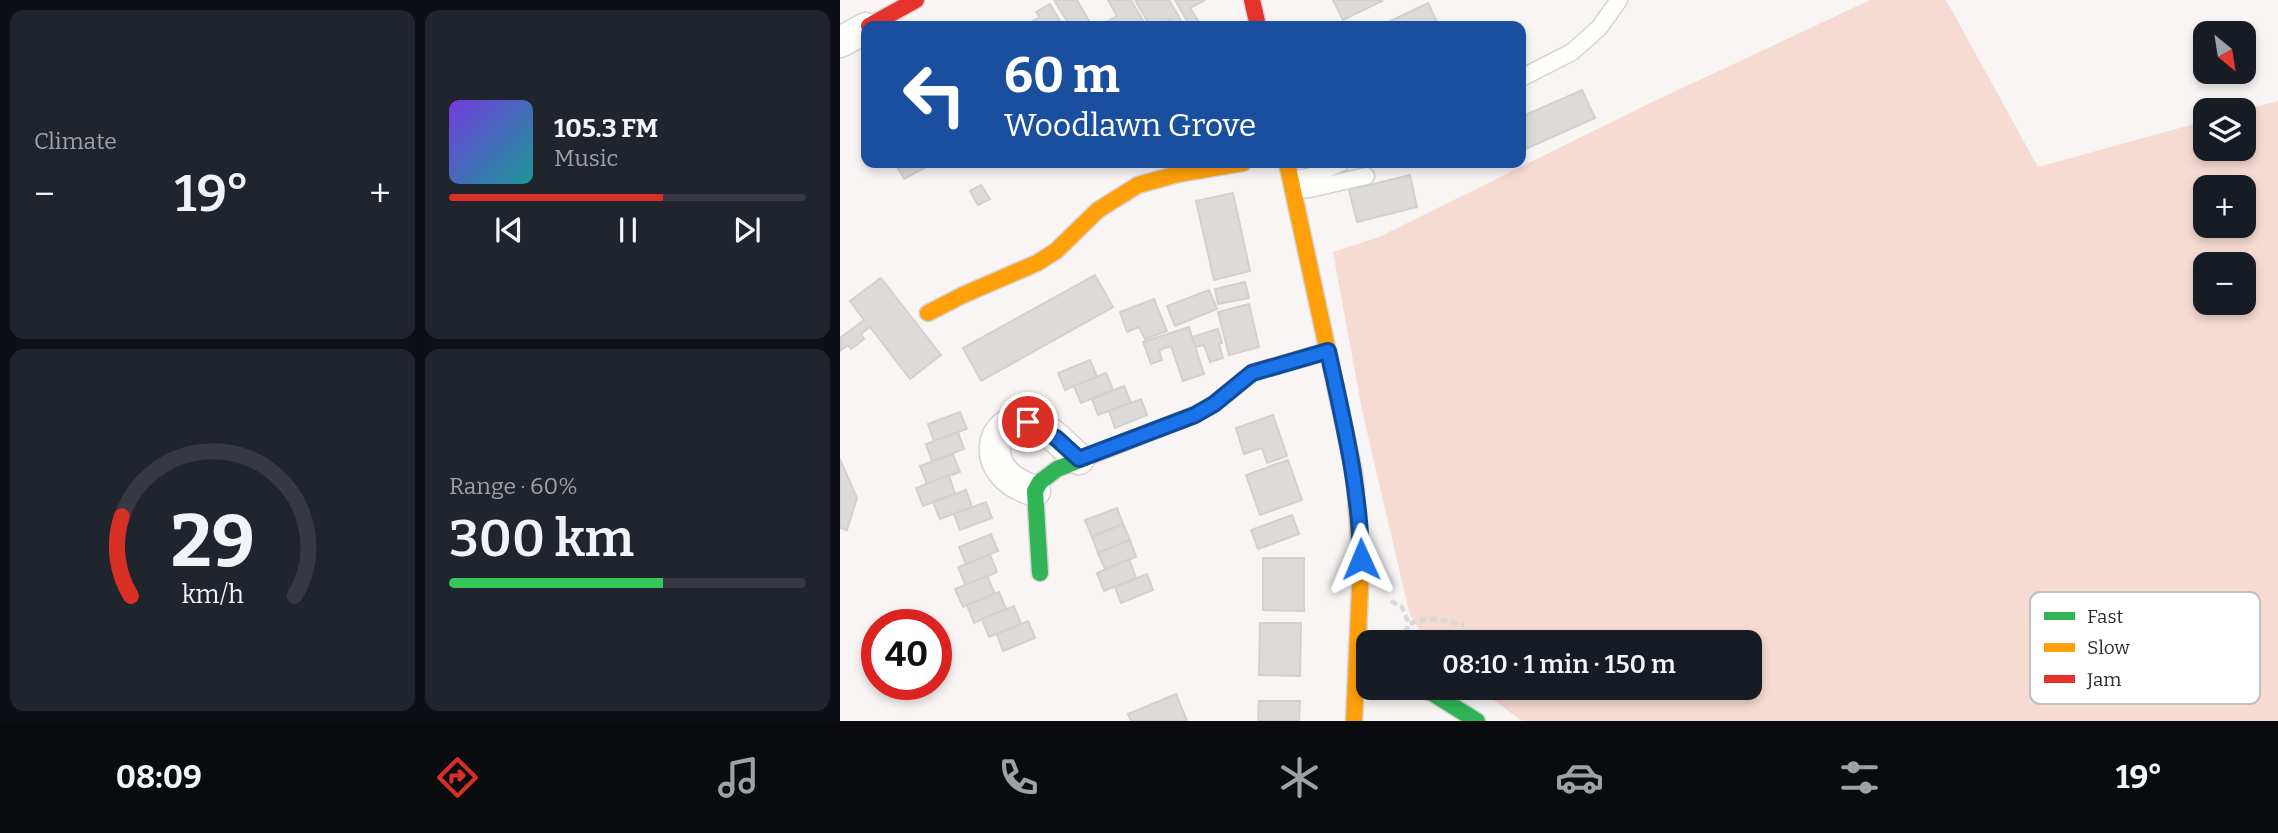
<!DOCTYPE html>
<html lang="en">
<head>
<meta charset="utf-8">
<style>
  body { margin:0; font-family:Bitter,serif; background:#20242c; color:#f1f3f6; height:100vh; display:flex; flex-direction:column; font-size:26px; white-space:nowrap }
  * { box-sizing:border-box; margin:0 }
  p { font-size:23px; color:#9ea1a6 }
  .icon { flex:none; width:38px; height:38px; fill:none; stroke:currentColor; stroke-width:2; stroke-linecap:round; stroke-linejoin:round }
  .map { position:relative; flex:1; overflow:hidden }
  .details { display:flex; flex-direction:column; gap:10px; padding:10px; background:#0d0f14; width:840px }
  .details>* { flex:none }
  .banner { position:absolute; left:21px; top:21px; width:665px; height:147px; border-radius:14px; box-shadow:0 4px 10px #0003; background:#1a4fa0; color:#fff; overflow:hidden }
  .needle { width:46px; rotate:150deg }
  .tools { position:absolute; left:1353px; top:21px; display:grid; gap:14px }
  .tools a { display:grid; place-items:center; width:63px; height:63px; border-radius:14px; background:#171b24; box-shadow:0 4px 10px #0003; font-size:35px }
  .speed { position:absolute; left:21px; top:609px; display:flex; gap:14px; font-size:35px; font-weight:700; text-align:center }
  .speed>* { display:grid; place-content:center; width:91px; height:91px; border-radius:50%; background:#171b24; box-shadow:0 4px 10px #0003; line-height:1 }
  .speed .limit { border:10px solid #d22; background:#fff; color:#111 }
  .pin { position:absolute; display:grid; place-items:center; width:60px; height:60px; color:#fff; margin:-30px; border:4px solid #fff; border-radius:50%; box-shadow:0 2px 7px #0007 }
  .me { position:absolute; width:77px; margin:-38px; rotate:359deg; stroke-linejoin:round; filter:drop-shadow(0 0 5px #0008) }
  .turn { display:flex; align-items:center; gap:24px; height:147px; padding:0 28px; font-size:32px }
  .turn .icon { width:91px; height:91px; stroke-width:2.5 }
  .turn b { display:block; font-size:49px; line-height:60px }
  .big { font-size:52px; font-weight:600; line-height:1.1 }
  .details .tile { flex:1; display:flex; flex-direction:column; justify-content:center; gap:10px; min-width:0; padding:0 24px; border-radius:14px; background:#20242c }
  .details .dial { align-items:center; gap:0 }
  .dial svg { height:182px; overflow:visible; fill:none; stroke:#363941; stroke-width:7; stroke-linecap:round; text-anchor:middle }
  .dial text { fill:#f1f3f6; stroke:none }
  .song { display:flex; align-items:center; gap:21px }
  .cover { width:84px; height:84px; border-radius:10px; background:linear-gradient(135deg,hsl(260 70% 55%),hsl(180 70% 35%)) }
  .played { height:7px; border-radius:4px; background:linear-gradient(90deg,#d93025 60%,#363941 60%) }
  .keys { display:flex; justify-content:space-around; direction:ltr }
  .heat { display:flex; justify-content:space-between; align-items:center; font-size:38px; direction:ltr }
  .charge { height:10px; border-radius:5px; background:linear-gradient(90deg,#34c759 60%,#363941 0) }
  .details .tiles { flex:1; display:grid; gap:10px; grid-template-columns:repeat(2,1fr) }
  .trip { position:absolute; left:516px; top:630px; width:406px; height:70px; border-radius:14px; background:#171b24; box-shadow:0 4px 10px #0003; font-weight:600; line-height:70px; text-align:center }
  .tab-bar { display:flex; height:112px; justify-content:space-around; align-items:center; background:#090b0e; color:#9ea1a6 }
  .tab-bar .icon { width:49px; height:49px }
  .tab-bar .active { color:#d93025 }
  .tab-bar b { font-size:32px; color:#f1f3f6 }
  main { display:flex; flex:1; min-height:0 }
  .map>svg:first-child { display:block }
  .green { fill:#f6dbd2; fill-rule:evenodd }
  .building { fill:#dddbda; stroke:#d3d1d0; stroke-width:2 }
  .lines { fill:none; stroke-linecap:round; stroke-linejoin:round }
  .lane-casing { stroke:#d5d2d2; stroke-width:19 }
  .street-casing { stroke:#d5d2d2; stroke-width:33 }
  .fast-casing { stroke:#d5d2d2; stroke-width:19 }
  .slow-casing { stroke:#d5d2d2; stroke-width:19 }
  .jam-casing { stroke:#d5d2d2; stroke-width:19 }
  .path { stroke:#d9d9d9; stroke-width:4.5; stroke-dasharray:7 3.5; stroke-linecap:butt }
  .lane { stroke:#fefefd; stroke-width:16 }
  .street { stroke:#fefefd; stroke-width:30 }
  .fast { stroke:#30b455; stroke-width:16 }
  .slow { stroke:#ff9f0a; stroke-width:16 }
  .jam { stroke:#e5322d; stroke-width:16 }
  .route-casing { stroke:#114b97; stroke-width:18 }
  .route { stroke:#1a73e8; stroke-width:12 }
  .key { fill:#fff; stroke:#c1c0c0; stroke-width:2 }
  .key-label { font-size:19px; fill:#302e2e }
</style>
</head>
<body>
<main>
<section class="details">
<div class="tiles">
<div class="tile"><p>Climate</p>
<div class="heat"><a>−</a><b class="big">19°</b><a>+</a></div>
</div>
<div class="tile">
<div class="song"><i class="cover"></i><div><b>105.3 FM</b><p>Music</p></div></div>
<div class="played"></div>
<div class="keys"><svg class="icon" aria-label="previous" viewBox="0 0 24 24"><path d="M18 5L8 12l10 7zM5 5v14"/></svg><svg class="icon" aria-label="pause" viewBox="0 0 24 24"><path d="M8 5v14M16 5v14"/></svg><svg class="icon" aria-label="next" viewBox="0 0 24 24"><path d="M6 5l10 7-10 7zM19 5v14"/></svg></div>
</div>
<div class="tile dial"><svg viewBox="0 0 100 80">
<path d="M14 69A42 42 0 1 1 86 69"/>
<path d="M14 69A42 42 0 0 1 10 34" stroke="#d93025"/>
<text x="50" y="56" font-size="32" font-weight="700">29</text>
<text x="50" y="72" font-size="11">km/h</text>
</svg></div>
<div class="tile"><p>Range · 60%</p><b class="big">300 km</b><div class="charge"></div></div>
</div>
</section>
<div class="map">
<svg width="1438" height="721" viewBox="0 0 1438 721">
  <rect width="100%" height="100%" fill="#f8f5f4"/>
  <!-- green -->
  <path class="green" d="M1030,0H1106L1198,167L1365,121V149H1404V110L1438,101V721H682L637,688H910V642H589L570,616L522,410L493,252L539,237L804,106ZM1365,187H1404V226H1365ZM1365,264H1404V303H1365Z"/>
  <!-- building -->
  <g class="building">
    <polygon points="214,0 237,0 252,26 230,26"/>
    <polygon points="268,0 291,0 306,26 269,26 267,22 277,16"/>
    <polygon points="295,0 329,0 344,26 335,26 331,19 318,26 310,26"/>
    <polygon points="335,0 365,0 350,8 358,21 350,26"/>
    <polygon points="493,0 541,0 542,1 503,20"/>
    <polygon points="588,3 599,26 540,26"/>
    <polygon points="210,4 223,26 184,26 200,17 196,12"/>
    <polygon points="742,90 755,118 681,151 681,117"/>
    <polygon points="55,163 81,163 84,168 64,179"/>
    <polygon points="570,175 577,207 517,222 509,190"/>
    <polygon points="141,185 150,199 138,205 130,191"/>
    <polygon points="393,193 410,271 374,280 356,201"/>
    <polygon points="255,275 273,307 141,381 123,348"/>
    <polygon points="41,278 101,355 70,379 30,327 21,334 24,339 11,349 8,345 0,351 0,338 24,320 10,301"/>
    <polygon points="405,282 409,298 378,304 375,289"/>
    <polygon points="369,290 377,309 335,326 327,306"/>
    <polygon points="314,299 327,331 305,339 299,327 287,332 280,312"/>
    <polygon points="409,304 419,347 389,355 378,312"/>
    <polygon points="349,327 364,374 343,381 331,346 319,350 322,360 311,364 303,342"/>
    <polygon points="378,329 382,343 379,344 383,358 370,362 364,345 356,347 352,337"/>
    <polygon points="250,360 257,377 225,390 218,373"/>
    <polygon points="266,373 273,390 241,403 234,386"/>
    <polygon points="284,386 291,403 258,415 252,399"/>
    <polygon points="301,399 307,415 275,428 269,411"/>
    <polygon points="120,412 127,429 94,441 88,424"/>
    <polygon points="433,415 447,456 427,463 422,448 404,454 396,428"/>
    <polygon points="118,432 124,449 92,461 86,444"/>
    <polygon points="113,454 120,472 87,484 80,466"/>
    <polygon points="0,459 17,498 7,530 0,528"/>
    <polygon points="448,460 462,500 420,515 406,475"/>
    <polygon points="109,475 115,494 83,506 76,488"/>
    <polygon points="126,490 132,507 100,519 93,502"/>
    <polygon points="146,502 152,518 120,530 114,514"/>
    <polygon points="277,508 283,524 252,537 245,520"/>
    <polygon points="452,515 459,534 418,549 411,530"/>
    <polygon points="283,524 290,540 258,553 252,537"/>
    <polygon points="151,534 158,551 126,564 119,547"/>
    <polygon points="290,540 296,557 265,569 258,553"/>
    <polygon points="150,555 157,572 126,586 118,567"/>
    <polygon points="423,558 464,558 464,611 423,610"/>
    <polygon points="289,559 296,578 264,591 257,573"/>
    <polygon points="307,574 313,590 281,603 275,587"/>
    <polygon points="147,576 155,594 123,607 115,589"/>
    <polygon points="159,592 166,609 134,623 127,605"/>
    <polygon points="174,606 181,624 149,637 142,619"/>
    <polygon points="188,621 195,638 163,651 157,634"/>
    <polygon points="420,623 461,623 460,676 419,675"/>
    <polygon points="336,694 347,721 291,721 288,714"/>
    <polygon points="419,701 460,701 459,721 418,721"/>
  </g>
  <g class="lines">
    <!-- lane casing -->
    <g class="lane-casing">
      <g id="lane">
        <polyline points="681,78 732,52 759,28 779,0"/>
        <polyline points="451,180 468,177 501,163"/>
        <polyline points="453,190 470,189 526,176"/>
      </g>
    </g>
    <!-- street casing -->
    <g class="street-casing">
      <g id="street">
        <polyline points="0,42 26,28"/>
        <path d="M195,491C131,472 154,410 191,423C210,429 224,446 239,459"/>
      </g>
    </g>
    <!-- fast casing -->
    <g class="fast-casing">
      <g id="fast">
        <polyline points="200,573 195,491 200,482 217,469 354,415 374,404 412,373 488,351"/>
        <polyline points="579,688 592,693 637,721"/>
      </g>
    </g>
    <!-- slow casing -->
    <g class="slow-casing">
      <g id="slow">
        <polyline points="447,163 514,472 521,566 514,721"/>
        <polyline points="88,313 123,295 197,263 216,251 258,210 298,185 338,174 403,163"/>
      </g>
    </g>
    <!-- jam casing -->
    <g class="jam-casing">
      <g id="jam">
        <polyline points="412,0 418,26"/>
        <polyline points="29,26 76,0"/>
      </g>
    </g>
    <!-- path -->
    <g class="path">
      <polyline points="551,601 562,607 569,624"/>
      <path d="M560,642L569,624C591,615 601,620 624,625"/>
    </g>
    <!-- lane -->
    <use href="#lane" class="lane"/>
    <!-- street -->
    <use href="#street" class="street"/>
    <!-- fast -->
    <use href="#fast" class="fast"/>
    <!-- slow -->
    <use href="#slow" class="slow"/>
    <!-- jam -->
    <use href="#jam" class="jam"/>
  </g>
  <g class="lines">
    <!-- route casing -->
    <g class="route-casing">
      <path id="route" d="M188,422L216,438L239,459L355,415L374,404L412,373L488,351C503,420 520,488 521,559"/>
    </g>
    <!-- route -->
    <use href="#route" class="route"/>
  </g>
  <!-- legend -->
  <rect x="1190" y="592" width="230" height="112" rx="10" class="key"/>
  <rect x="1204" y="612" width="31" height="8" fill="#30b455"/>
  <rect x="1204" y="643" width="31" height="9" fill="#ff9f0a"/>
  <rect x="1204" y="675" width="31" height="8" fill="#e5322d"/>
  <g class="key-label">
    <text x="1247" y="623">Fast</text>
    <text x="1247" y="654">Slow</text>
    <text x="1247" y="686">Jam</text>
  </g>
</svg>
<div class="tools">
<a><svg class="needle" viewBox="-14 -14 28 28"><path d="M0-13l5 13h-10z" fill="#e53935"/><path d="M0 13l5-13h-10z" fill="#9ea1a6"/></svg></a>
<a><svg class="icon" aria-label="layers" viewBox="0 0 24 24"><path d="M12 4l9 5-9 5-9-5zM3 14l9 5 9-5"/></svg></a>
<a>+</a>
<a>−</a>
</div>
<div class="speed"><div class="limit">40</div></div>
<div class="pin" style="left:188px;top:422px;background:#d93025"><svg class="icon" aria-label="arrive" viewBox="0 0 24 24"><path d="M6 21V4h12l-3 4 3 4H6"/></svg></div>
<svg class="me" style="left:521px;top:559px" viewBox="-20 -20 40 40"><path d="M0-17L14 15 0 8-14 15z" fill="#1a73e8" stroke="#fff" stroke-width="4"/></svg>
<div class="trip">08:10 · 1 min · 150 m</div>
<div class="banner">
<div class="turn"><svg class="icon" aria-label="left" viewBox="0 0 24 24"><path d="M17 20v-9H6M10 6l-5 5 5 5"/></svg><div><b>60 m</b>Woodlawn Grove</div></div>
</div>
</div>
</main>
<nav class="tab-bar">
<b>08:09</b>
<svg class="icon active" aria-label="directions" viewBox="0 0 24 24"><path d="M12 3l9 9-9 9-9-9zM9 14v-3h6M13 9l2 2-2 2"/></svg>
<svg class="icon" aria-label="music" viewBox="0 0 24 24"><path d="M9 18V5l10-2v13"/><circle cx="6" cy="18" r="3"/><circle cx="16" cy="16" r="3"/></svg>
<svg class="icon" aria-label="phone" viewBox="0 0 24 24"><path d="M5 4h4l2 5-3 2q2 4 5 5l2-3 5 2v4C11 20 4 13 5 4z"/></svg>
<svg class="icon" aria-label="climate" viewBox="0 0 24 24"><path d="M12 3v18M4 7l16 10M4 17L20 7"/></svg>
<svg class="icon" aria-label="car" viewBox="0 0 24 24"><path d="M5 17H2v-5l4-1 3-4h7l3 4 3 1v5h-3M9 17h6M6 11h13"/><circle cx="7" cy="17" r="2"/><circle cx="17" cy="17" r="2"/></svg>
<svg class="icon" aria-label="filters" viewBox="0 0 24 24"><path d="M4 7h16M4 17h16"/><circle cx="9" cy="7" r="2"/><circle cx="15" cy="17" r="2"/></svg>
<b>19°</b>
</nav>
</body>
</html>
